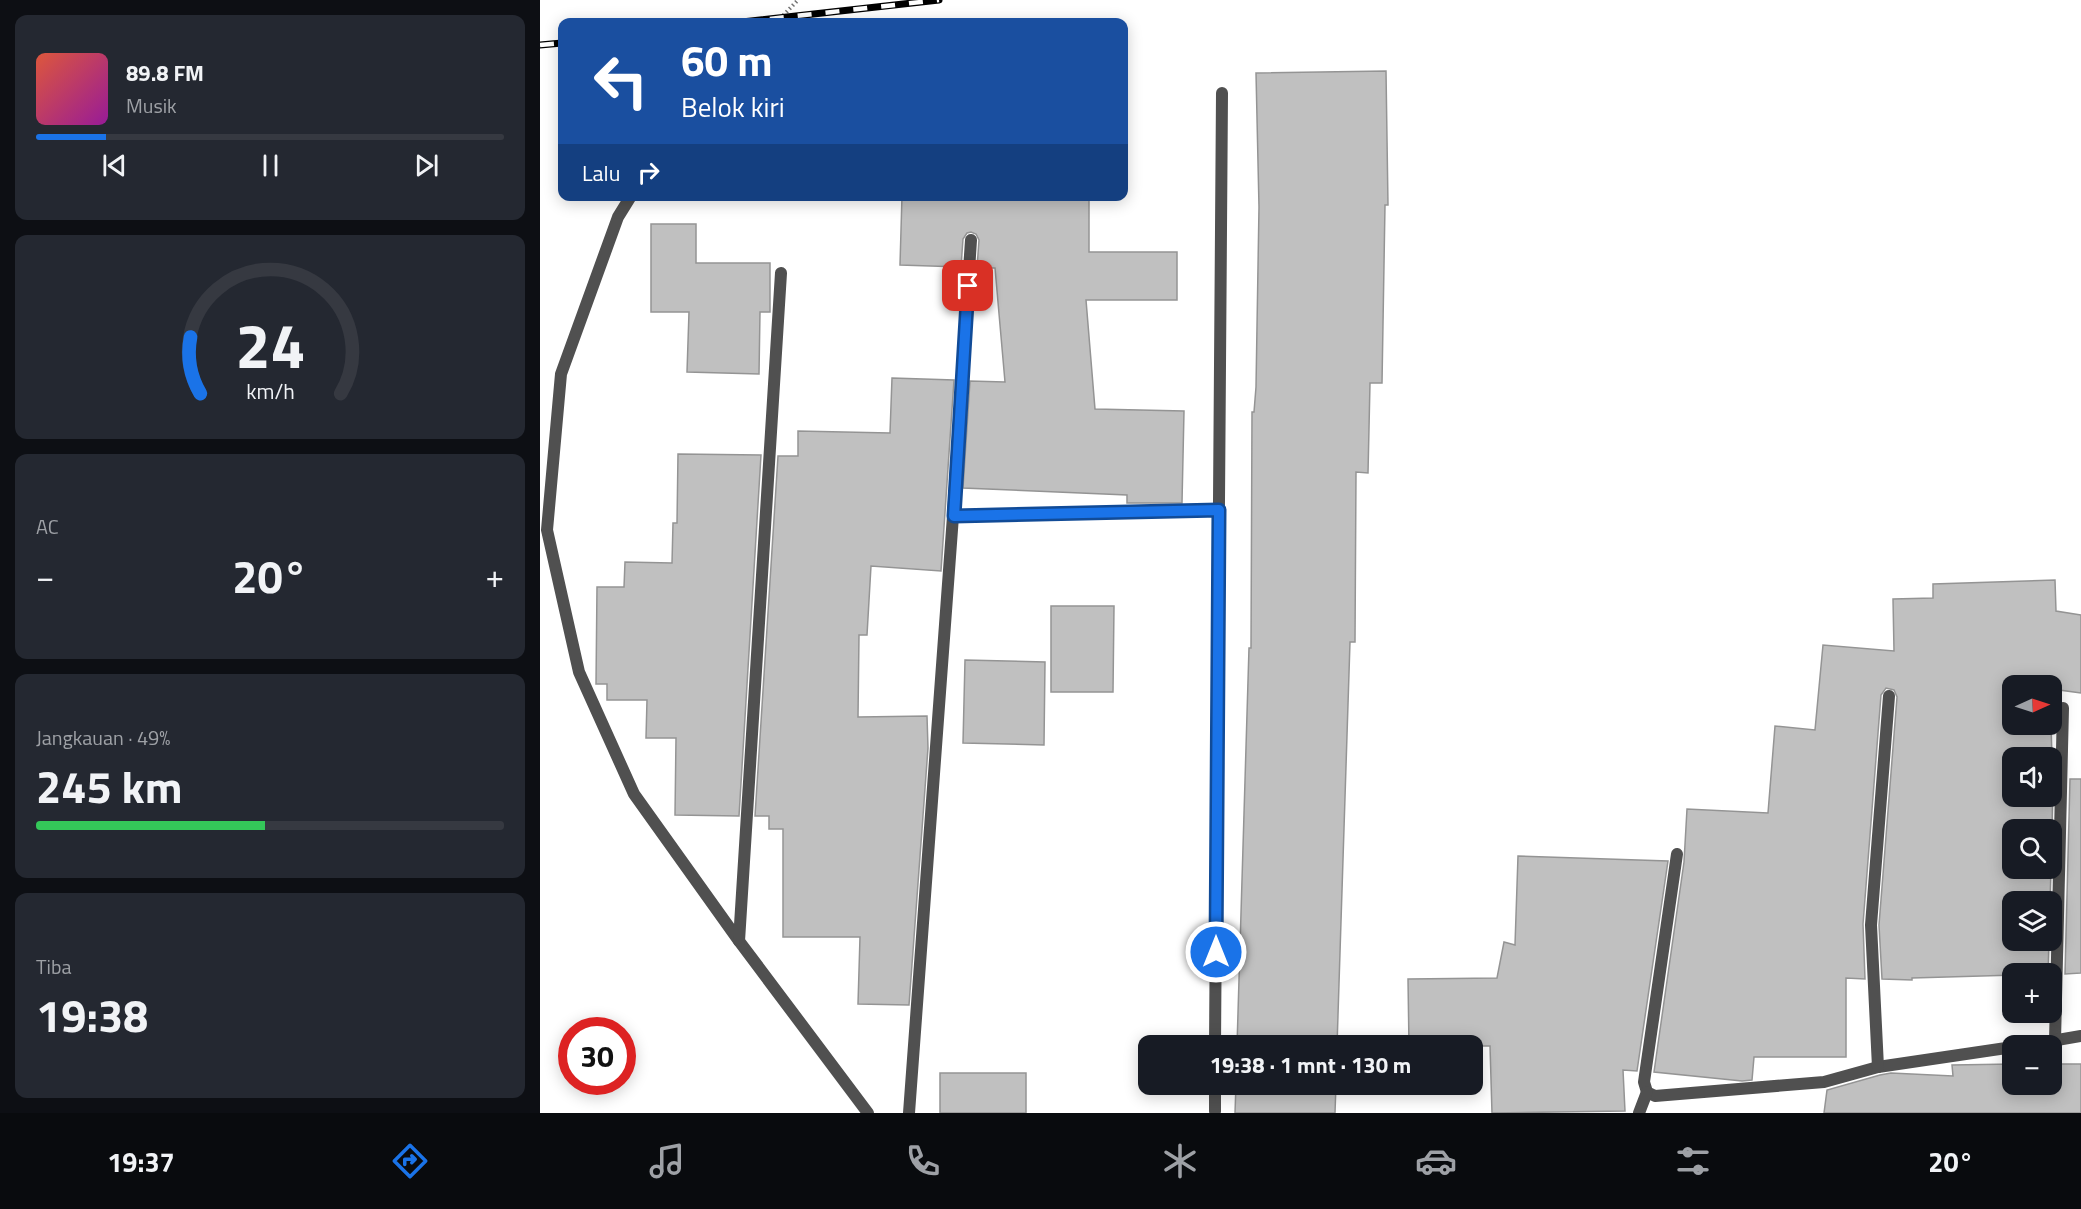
<!DOCTYPE html>
<html lang="id">
<head>
<meta charset="utf-8">
<style>
  body { margin:0; font-family:"Titillium Web",sans-serif; background:#242831; color:#f1f3f6; height:100vh; display:flex; flex-direction:column; font-size:22px; white-space:nowrap }
  * { box-sizing:border-box; margin:0 }
  p { font-size:20px; color:#9ea1a6 }
  .icon { flex:none; width:33px; height:33px; fill:none; stroke:currentColor; stroke-width:2; stroke-linecap:round; stroke-linejoin:round }
  .map { position:relative; flex:1; overflow:hidden }
  .details { display:flex; flex-direction:column; gap:15px; padding:15px; background:#0d0f14; width:540px }
  .details>* { flex:none }
  .guide { position:absolute; left:18px; top:18px; width:570px; height:183px; border-radius:12px; box-shadow:0 3px 15px #0003; background:#1a4fa0; color:#fff; overflow:hidden }
  .needle { width:39px; rotate:87deg }
  .tools { position:absolute; left:1462px; top:675px; display:grid; gap:12px }
  .tools a { display:grid; place-items:center; width:60px; height:60px; border-radius:12px; background:#171b24; box-shadow:0 3px 15px #0003; font-size:30px }
  .speed { position:absolute; left:18px; top:1017px; display:flex; gap:12px; font-size:30px; font-weight:700; text-align:center }
  .speed>* { display:grid; place-content:center; width:78px; height:78px; border-radius:50%; background:#171b24; box-shadow:0 3px 15px #0003; line-height:1 }
  .speed .limit { border:9px solid #d22; background:#fff; color:#111 }
  .pin { position:absolute; display:grid; place-items:center; width:51px; height:51px; color:#fff; margin:-26px; border-radius:12px; box-shadow:0 3px 9px #0006 }
  .me { position:absolute; width:66px; margin:-33px; rotate:0deg; stroke-linejoin:round; filter:drop-shadow(0 0 4px #0008) }
  .turn { display:flex; align-items:center; gap:21px; height:126px; padding:0 24px; font-size:27px }
  .turn .icon { width:78px; height:78px; stroke-width:2.5 }
  .turn b { display:block; font-size:42px; line-height:51px }
  .then { display:flex; align-items:center; height:57px; padding:0 24px; background:#0003; gap:12px; font-size:22px }
  .big { font-size:45px; font-weight:700; line-height:1.1 }
  .details .widget { flex:1; display:flex; flex-direction:column; justify-content:center; gap:9px; min-width:0; padding:0 21px; border-radius:12px; background:#242831 }
  .details .dial { align-items:center; gap:0 }
  .dial svg { height:156px; overflow:visible; fill:none; stroke:#363941; stroke-width:7; stroke-linecap:round; text-anchor:middle }
  .dial text { fill:#f1f3f6; stroke:none }
  .song { display:flex; align-items:center; gap:18px }
  .cover { width:72px; height:72px; border-radius:9px; background:linear-gradient(135deg,hsl(10 70% 55%),hsl(300 70% 35%)) }
  .played { height:6px; border-radius:3px; background:linear-gradient(90deg,#1a73e8 15%,#363941 15%) }
  .keys { display:flex; justify-content:space-around; direction:ltr }
  .heat { display:flex; justify-content:space-between; align-items:center; font-size:33px; direction:ltr }
  .charge { height:9px; border-radius:4px; background:linear-gradient(90deg,#34c759 49%,#363941 0) }
  .trip { position:absolute; left:598px; top:1035px; width:345px; height:60px; border-radius:12px; background:#171b24; box-shadow:0 3px 15px #0003; font-weight:700; line-height:60px; text-align:center }
  .dock { display:flex; height:96px; justify-content:space-around; align-items:center; background:#090b0e; color:#9ea1a6 }
  .dock .icon { width:42px; height:42px }
  .dock .active { color:#1a73e8 }
  .dock b { font-size:27px; color:#f1f3f6 }
  main { display:flex; flex:1; min-height:0 }
  .map>svg:first-child { display:block }
  .building { fill:#c0c0c0; stroke:#949494; stroke-width:1.5 }
  .lines { fill:none; stroke-linecap:round; stroke-linejoin:round }
  .path { stroke:#727272; stroke-width:4; stroke-dasharray:1.5 3; stroke-linecap:butt }
  .street { stroke:#505050; stroke-width:12 }
  .rail-casing { stroke:#000; stroke-width:7 }
  .rail { stroke:#fff; stroke-width:4.5; stroke-dasharray:14; stroke-linecap:butt }
  .route-casing { stroke:#114b97; stroke-width:15 }
  .route { stroke:#1a73e8; stroke-width:10 }
</style>
</head>
<body>
<main>
<section class="details">
<div class="widget">
<div class="song"><i class="cover"></i><div><b>89.8 FM</b><p>Musik</p></div></div>
<div class="played"></div>
<div class="keys"><svg class="icon" aria-label="previous" viewBox="0 0 24 24"><path d="M18 5L8 12l10 7zM5 5v14"/></svg><svg class="icon" aria-label="pause" viewBox="0 0 24 24"><path d="M8 5v14M16 5v14"/></svg><svg class="icon" aria-label="next" viewBox="0 0 24 24"><path d="M6 5l10 7-10 7zM19 5v14"/></svg></div>
</div>
<div class="widget dial"><svg viewBox="0 0 100 80">
<path d="M14 69A42 42 0 1 1 86 69"/>
<path d="M14 69A42 42 0 0 1 9 40" stroke="#1a73e8"/>
<text x="50" y="56" font-size="32" font-weight="700">24</text>
<text x="50" y="72" font-size="11">km/h</text>
</svg></div>
<div class="widget"><p>AC</p>
<div class="heat"><a>−</a><b class="big">20°</b><a>+</a></div>
</div>
<div class="widget"><p>Jangkauan · 49%</p><b class="big">245 km</b><div class="charge"></div></div>
<div class="widget"><p>Tiba</p><b class="big">19:38</b></div>
</section>
<div class="map">
<svg width="1541" height="1113" viewBox="0 0 1541 1113">
  <rect width="100%" height="100%" fill="#fff"/>
  <!-- building -->
  <g class="building">
    <polygon points="846,71 848,205 845,205 842,383 830,383 828,473 816,472 815,642 810,642 797,1046 697,1046 709,648 711,648 712,412 714,412 716,387 719,207 716,73"/>
    <polygon points="362,196 549,196 549,252 637,252 637,300 546,300 555,409 644,411 642,503 587,503 587,495 423,488 430,381 465,382 455,268 437,268 439,240 436,234 431,232 427,233 423,239 421,267 360,265"/>
    <polygon points="111,224 156,224 156,263 230,263 230,312 220,312 219,374 147,372 149,312 111,312"/>
    <polygon points="352,378 414,380 401,571 331,566 327,635 319,635 318,717 387,716 388,748 369,1005 318,1004 320,937 243,937 243,829 229,829 229,816 215,816 238,456 258,456 258,431 350,433"/>
    <polygon points="138,454 221,455 199,816 135,815 136,738 106,738 107,700 67,700 67,684 56,684 57,587 84,587 85,562 132,563 133,523 137,523"/>
    <polygon points="1515,580 1516,611 1541,615 1541,693 1512,689 1512,686 1473,686 1473,724 1511,724 1512,758 1473,758 1473,796 1512,796 1513,779 1512,830 1473,830 1473,868 1511,868 1510,902 1473,902 1473,940 1509,940 1508,974 1372,978 1372,980 1342,979 1339,925 1357,697 1354,690 1346,688 1341,695 1323,924 1325,979 1306,978 1306,1057 1214,1057 1212,1080 1202,1081 1114,1072 1144,862 1147,809 1228,813 1235,726 1275,730 1283,645 1354,651 1353,599 1393,598 1393,584"/>
    <polygon points="511,606 574,606 573,692 511,692"/>
    <polygon points="425,660 505,662 504,745 423,743"/>
    <polygon points="1530,779 1541,779 1541,973 1525,974"/>
    <polygon points="978,856 1128,861 1097,1071 1083,1070 1085,1111 952,1113 950,1046 869,1046 868,979 957,978 964,942 975,945"/>
    <polygon points="1473,1064 1473,1084 1512,1084 1512,1064 1541,1064 1541,1113 1284,1113 1287,1090 1340,1075 1351,1073 1413,1076 1412,1065"/>
    <rect x="400" y="1073" width="86" height="40"/>
    <polygon points="696,1084 796,1084 795,1113 695,1113"/>
  </g>
  <g class="lines">
    <!-- path -->
    <polyline class="path" points="237,22 258,0"/>
    <!-- street -->
    <g class="street">
      <polyline points="91,196 78,217 21,374 7,530 39,672 94,794 199,941 328,1113"/>
      <polyline points="413,516 431,240"/>
      <polyline points="1137,854 1104,1082 1107,1092 1115,1096 1284,1082 1338,1067 1473,1047"/>
      <polyline points="199,941 241,273"/>
      <polyline points="1515,1041 1523,708"/>
      <polyline points="675,1046 682,93"/>
      <polyline points="1482,1046 1541,1036"/>
      <polyline points="1338,1067 1331,925 1349,696"/>
      <polyline points="675,1111 675,1084"/>
      <polyline points="369,1113 413,516 679,510"/>
      <polyline points="1099,1113 1107,1092"/>
    </g>
    <!-- rail casing -->
    <g class="rail-casing">
      <g id="rail">
        <polyline points="202,22 399,0"/>
        <polyline points="0,45 22,43"/>
      </g>
    </g>
    <!-- rail -->
    <use href="#rail" class="rail"/>
  </g>
  <g class="lines">
    <!-- route casing -->
    <g class="route-casing">
      <polyline id="route" points="428,286 414,516 679,510 676,952"/>
    </g>
    <!-- route -->
    <use href="#route" class="route"/>
  </g>
</svg>
<div class="tools">
<a><svg class="needle" viewBox="-14 -14 28 28"><path d="M0-13l5 13h-10z" fill="#e53935"/><path d="M0 13l5-13h-10z" fill="#9ea1a6"/></svg></a>
<a><svg class="icon" aria-label="sound" viewBox="0 0 24 24"><path d="M4 9h4l5-4v14l-5-4H4zM17 9q2 3 0 6"/></svg></a>
<a><svg class="icon" aria-label="search" viewBox="0 0 24 24"><circle cx="10" cy="10" r="6"/><path d="M15 15l6 6"/></svg></a>
<a><svg class="icon" aria-label="layers" viewBox="0 0 24 24"><path d="M12 4l9 5-9 5-9-5zM3 14l9 5 9-5"/></svg></a>
<a>+</a>
<a>−</a>
</div>
<div class="speed"><div class="limit">30</div></div>
<div class="pin" style="left:428px;top:286px;background:#d93025"><svg class="icon" aria-label="arrive" viewBox="0 0 24 24"><path d="M6 21V4h12l-3 4 3 4H6"/></svg></div>
<svg class="me" style="left:676px;top:952px" viewBox="-20 -20 40 40"><circle r="17" fill="#1a73e8" stroke="#fff" stroke-width="3"/><path d="M0-11L8 9 0 5-8 9z" fill="#fff"/></svg>
<div class="trip">19:38 · 1 mnt · 130 m</div>
<div class="guide">
<div class="turn"><svg class="icon" aria-label="left" viewBox="0 0 24 24"><path d="M17 20v-9H6M10 6l-5 5 5 5"/></svg><div><b>60 m</b>Belok kiri</div></div>
<div class="then">Lalu<svg class="icon" aria-label="right" viewBox="0 0 24 24"><path d="M7 20v-9h11M14 6l5 5-5 5"/></svg></div>
</div>
</div>
</main>
<nav class="dock">
<b>19:37</b>
<svg class="icon active" aria-label="directions" viewBox="0 0 24 24"><path d="M12 3l9 9-9 9-9-9zM9 14v-3h6M13 9l2 2-2 2"/></svg>
<svg class="icon" aria-label="music" viewBox="0 0 24 24"><path d="M9 18V5l10-2v13"/><circle cx="6" cy="18" r="3"/><circle cx="16" cy="16" r="3"/></svg>
<svg class="icon" aria-label="phone" viewBox="0 0 24 24"><path d="M5 4h4l2 5-3 2q2 4 5 5l2-3 5 2v4C11 20 4 13 5 4z"/></svg>
<svg class="icon" aria-label="climate" viewBox="0 0 24 24"><path d="M12 3v18M4 7l16 10M4 17L20 7"/></svg>
<svg class="icon" aria-label="car" viewBox="0 0 24 24"><path d="M5 17H2v-5l4-1 3-4h7l3 4 3 1v5h-3M9 17h6M6 11h13"/><circle cx="7" cy="17" r="2"/><circle cx="17" cy="17" r="2"/></svg>
<svg class="icon" aria-label="filters" viewBox="0 0 24 24"><path d="M4 7h16M4 17h16"/><circle cx="9" cy="7" r="2"/><circle cx="15" cy="17" r="2"/></svg>
<b>20°</b>
</nav>
</body>
</html>
